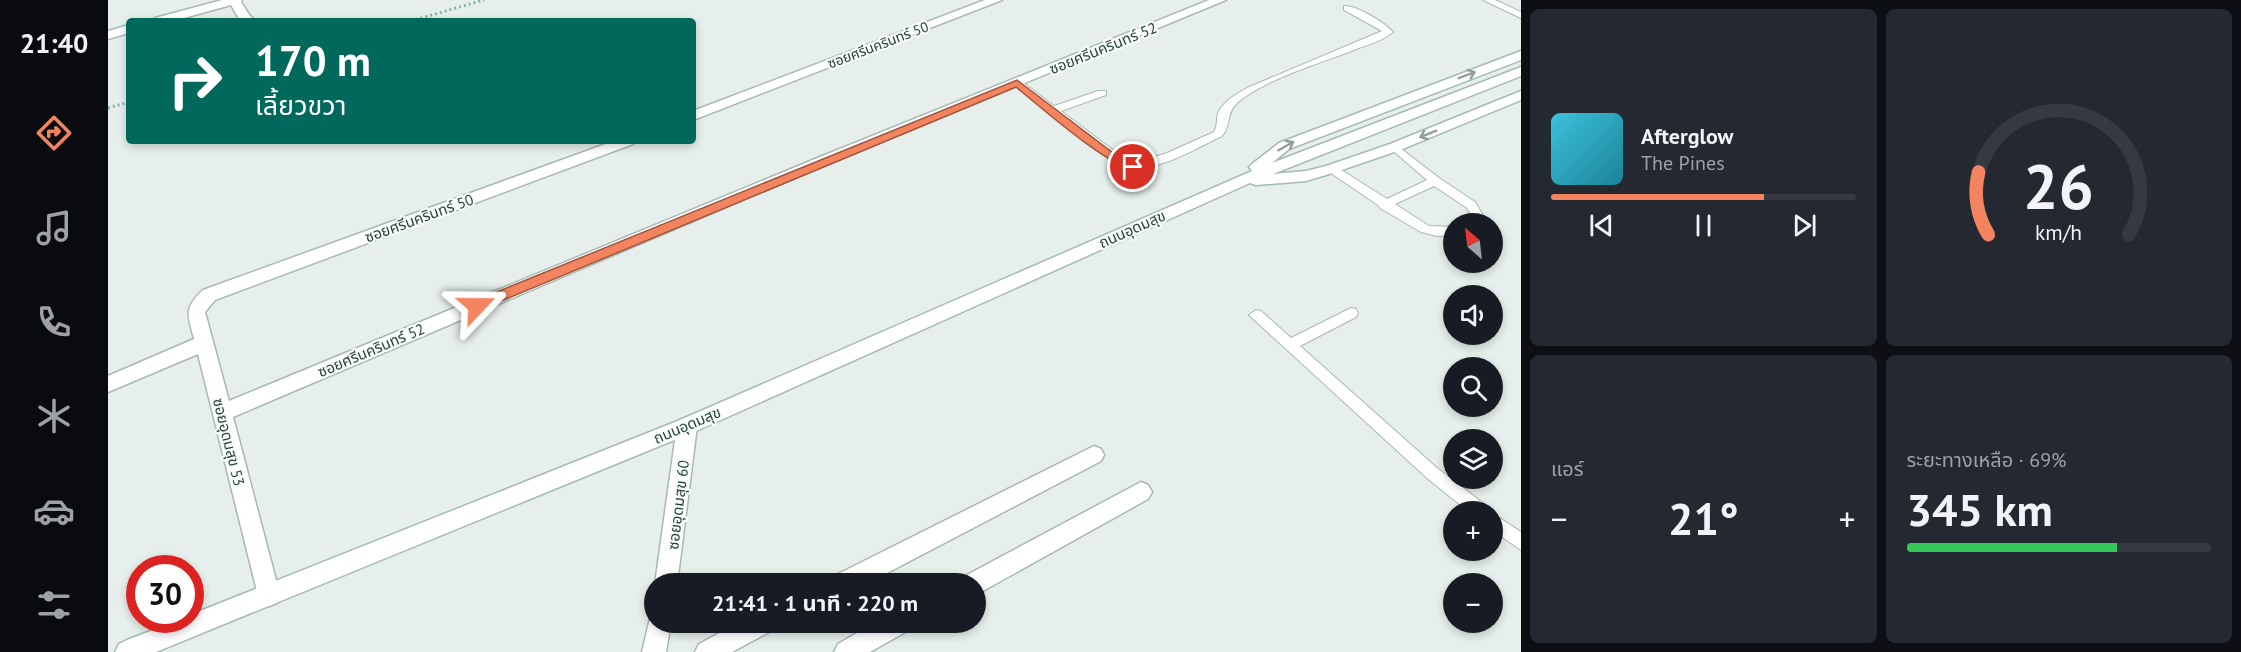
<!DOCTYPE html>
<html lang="th">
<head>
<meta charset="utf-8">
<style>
  body { margin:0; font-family:"PT Sans","Noto Sans Thai",sans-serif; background:#242831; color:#f1f3f6; height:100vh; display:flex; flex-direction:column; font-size:22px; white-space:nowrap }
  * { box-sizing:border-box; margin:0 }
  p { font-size:20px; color:#9ea1a6 }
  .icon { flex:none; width:33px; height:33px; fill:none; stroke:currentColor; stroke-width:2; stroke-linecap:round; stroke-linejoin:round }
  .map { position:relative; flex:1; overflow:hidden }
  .details { display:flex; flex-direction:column; gap:9px; padding:9px; background:#0d0f14; width:720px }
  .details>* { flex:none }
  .guide { position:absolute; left:18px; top:18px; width:570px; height:126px; border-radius:6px; box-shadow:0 3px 9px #0003; background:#00695c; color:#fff; overflow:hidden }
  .needle { width:39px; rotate:332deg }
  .tools { position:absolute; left:1335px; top:213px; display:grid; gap:12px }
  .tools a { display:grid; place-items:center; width:60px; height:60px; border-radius:50%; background:#171b24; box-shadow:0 3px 9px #0003; font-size:30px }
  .speed { position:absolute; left:18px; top:555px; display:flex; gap:12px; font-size:30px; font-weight:700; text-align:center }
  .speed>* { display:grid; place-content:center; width:78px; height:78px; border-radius:50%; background:#171b24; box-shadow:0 3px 9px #0003; line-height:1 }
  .speed .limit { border:9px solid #d22; background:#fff; color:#111 }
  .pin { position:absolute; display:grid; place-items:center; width:51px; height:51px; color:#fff; margin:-26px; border:3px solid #fff; border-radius:50%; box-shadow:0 2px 6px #0007 }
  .me { position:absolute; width:66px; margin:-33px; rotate:67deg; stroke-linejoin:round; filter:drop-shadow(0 0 4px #0008) }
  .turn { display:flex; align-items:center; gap:21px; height:126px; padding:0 30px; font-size:27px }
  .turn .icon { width:78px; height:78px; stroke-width:2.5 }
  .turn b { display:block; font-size:42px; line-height:51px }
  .big { font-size:45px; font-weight:700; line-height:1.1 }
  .details .card { flex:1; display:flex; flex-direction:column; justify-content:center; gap:9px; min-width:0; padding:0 21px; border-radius:9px; background:#242831 }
  .details .dial { align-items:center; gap:0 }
  .dial svg { height:156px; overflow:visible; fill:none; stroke:#363941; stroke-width:7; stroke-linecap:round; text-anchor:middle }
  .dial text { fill:#f1f3f6; stroke:none }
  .song { display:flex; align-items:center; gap:18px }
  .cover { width:72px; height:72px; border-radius:9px; background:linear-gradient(135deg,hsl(190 70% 55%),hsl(190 70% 35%)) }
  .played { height:6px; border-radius:3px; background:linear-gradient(90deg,#f4845f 70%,#363941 70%) }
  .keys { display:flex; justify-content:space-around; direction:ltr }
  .heat { display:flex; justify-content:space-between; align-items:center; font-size:33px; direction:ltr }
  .charge { height:9px; border-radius:4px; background:linear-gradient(90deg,#34c759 69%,#363941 0) }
  .details .tiles { flex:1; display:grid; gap:9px; grid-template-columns:repeat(2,1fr) }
  .trip { position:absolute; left:536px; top:573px; width:342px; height:60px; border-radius:30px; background:#171b24; box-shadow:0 3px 9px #0003; font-weight:700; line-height:60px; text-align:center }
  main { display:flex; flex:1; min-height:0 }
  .menu { display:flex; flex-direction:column; width:108px; justify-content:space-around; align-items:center; background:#090b0e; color:#9ea1a6 }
  .menu .icon { width:42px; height:42px }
  .menu .current { color:#f4845f }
  .menu b { font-size:27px; color:#f1f3f6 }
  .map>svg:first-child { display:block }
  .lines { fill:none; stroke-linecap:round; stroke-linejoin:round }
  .service-casing { stroke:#a8b8b2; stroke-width:2 }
  .minor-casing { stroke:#a8b8b2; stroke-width:3 }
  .secondary-casing { stroke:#a4bbb3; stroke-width:3 }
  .path { stroke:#86b3a5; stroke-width:3; stroke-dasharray:2 3; stroke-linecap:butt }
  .service { fill:#fff; fill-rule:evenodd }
  .minor { fill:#fff; fill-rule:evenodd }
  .secondary { fill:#fff; fill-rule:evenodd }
  .oneway { stroke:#92a09c }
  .route { fill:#f4845f; stroke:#9f563e; stroke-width:1.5 }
  .labels { text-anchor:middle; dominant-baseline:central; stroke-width:4.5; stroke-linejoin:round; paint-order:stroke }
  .far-street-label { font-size:14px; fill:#24423a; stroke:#f7fbf9 }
  .street-label { font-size:15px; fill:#24423a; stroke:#f7fbf9 }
</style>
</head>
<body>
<main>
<nav class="menu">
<b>21:40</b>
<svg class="icon current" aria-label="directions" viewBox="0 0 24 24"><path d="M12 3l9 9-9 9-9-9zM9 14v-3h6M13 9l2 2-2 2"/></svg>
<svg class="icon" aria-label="music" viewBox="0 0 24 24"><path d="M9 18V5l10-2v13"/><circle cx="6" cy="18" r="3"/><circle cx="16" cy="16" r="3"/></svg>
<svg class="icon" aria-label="phone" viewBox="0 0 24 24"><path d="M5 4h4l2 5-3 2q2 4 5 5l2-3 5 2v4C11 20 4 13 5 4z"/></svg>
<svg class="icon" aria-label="climate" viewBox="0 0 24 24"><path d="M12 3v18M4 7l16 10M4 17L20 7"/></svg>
<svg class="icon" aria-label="car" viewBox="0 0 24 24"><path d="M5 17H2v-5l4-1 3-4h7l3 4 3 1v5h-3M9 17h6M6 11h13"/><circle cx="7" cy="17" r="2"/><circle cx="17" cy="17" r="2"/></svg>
<svg class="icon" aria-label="filters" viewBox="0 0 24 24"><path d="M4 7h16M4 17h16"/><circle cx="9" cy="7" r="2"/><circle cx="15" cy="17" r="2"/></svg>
</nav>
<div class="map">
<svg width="1413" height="652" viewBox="0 0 1413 652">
  <rect width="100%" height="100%" fill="#e6efeb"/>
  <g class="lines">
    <!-- service casing -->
    <g class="service-casing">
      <g id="service">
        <polygon points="1375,0 1387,0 1413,12 1413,18"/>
        <path d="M1236,6C1248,5 1276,22 1285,32C1276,40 1262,44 1251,48C1217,62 1155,79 1128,104C1118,114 1123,127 1114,136C1082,151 1047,175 1011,166L904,83L905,81H913L946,106L990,91H998V95L953,111L1018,160L1025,161L1037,160L1059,153L1106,132C1110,126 1108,120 1110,113C1115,101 1129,94 1139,88L1274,31L1236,10Z"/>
        <polygon points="1287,144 1331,178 1367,202 1376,217 1371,224 1357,224 1364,216 1359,208 1326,186 1287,204 1321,226 1346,227 1346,235 1329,236 1313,232 1272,208 1270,205 1217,169 1223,165 1227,166 1279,199 1319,180 1283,149 1283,145"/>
        <polygon points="1243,308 1248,309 1250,313 1248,317 1192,346 1329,468 1380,507 1382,512 1361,512 1319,478 1141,315 1148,310 1153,311 1183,338"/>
        <polygon points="1384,513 1413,532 1413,550 1384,530"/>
      </g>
    </g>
    <!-- minor casing -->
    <g class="minor-casing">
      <g id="minor">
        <polygon points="114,0 134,0 133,2 142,16 148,21 132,21 123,5 65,21 45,21 47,18"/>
        <polygon points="877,0 894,0 585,120 585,111"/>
        <path d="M1101,0H1118L717,165L125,417L172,595L169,603L161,606L153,603L150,595L90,354L0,392V376L86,339C80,316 75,308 95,290L506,141H527L525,144L107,300L97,312L121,401L707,159Z"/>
        <polygon points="21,25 21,33 0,39 0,31"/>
        <polygon points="579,417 586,420 589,426 569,584 547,584 569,426 572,420"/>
        <polygon points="986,446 993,449 996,455 993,461 758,584 723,584 726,576"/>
        <polygon points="1033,482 1040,485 1044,492 1040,499 873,592 867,594 867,584 854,584 857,576"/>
        <polygon points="546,612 546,622 563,622 558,652 534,652 543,614"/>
        <polygon points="632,622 669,622 665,630 624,652 587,652 591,644"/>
        <polygon points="768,622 805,622 801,630 762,652 726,652 730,644"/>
      </g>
    </g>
    <!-- secondary casing -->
    <g class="secondary-casing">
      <polygon id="secondary" points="1413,51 1413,60 1181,149 1164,163 1413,67 1413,76 1165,174 1198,171 1218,166 1282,144 1413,91 1413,100 1292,150 1228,172 1198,181 1148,185 1142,183 586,432 48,652 7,652 11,644 19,640 71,620 82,620 82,615 572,420 1144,171 1141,167 1144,164 1171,143"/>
    </g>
    <!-- path -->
    <g class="path">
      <polyline points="303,21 376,0"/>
      <polyline points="0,108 21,102"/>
    </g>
    <!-- service -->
    <use href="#service" class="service"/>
    <!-- minor -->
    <use href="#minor" class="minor"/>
    <!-- secondary -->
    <use href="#secondary" class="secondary"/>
  </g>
  <!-- one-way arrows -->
  <defs><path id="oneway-shaft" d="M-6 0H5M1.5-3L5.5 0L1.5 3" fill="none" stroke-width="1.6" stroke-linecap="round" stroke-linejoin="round" transform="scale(1.5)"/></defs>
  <g class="oneway">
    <use href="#oneway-shaft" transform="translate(1359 75) rotate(-21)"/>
    <use href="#oneway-shaft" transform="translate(1320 134) rotate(158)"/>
    <use href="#oneway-shaft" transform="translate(1178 146) rotate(-30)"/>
  </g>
  <!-- route -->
  <path class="route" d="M909,80L1004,152L1029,164V169C1008,174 928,103 908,87L374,309H364L362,306L364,302Z"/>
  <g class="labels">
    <!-- far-street labels -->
    <g class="far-street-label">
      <text transform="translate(770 45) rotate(-21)">ซอยศรีนครินทร์ 50</text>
    </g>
    <!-- street labels -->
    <g class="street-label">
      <text transform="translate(995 48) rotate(-22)">ซอยศรีนครินทร์ 52</text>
      <text transform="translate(311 218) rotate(-20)">ซอยศรีนครินทร์ 50</text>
      <text transform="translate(1024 229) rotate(-24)">ถนนอุดมสุข</text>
      <text transform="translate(263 350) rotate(-23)">ซอยศรีนครินทร์ 52</text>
      <text transform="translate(579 425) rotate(-23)">ถนนอุดมสุข</text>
      <text transform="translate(121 442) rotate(76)">ซอยอุดมสุข 53</text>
      <text transform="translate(570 505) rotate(-83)">ซอยอุดมสุข 60</text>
    </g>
  </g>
</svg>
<div class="tools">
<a><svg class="needle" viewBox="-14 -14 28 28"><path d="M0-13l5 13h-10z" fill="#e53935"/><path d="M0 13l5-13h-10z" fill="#9ea1a6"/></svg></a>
<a><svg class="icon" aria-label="sound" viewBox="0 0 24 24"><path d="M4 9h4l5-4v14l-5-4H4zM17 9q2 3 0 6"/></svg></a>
<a><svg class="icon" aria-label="search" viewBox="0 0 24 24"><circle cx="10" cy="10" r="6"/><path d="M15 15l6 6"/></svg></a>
<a><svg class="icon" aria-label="layers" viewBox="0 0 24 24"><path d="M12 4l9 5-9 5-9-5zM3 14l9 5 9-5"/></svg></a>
<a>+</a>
<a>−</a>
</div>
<div class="speed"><div class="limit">30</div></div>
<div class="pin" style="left:1025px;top:167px;background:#d93025"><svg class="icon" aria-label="arrive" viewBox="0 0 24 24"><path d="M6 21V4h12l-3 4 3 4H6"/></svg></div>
<svg class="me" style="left:369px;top:306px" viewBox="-20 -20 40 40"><path d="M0-17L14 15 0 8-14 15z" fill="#f4845f" stroke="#fff" stroke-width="4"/></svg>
<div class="trip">21:41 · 1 นาที · 220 m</div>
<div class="guide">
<div class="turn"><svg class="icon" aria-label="right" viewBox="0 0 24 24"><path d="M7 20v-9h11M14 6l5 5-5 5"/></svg><div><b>170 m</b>เลี้ยวขวา</div></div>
</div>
</div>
<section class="details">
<div class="tiles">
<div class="card">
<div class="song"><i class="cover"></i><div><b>Afterglow</b><p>The Pines</p></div></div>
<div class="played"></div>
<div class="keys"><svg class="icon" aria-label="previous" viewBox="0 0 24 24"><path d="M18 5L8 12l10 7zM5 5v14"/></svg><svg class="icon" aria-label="pause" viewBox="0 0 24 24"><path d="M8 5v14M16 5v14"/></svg><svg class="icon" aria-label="next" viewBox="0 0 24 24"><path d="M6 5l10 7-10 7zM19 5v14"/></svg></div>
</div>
<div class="card dial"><svg viewBox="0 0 100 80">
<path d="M14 69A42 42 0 1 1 86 69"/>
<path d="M14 69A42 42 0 0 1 9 37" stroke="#f4845f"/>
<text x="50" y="56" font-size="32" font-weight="700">26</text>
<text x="50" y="72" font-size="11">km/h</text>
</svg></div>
<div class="card"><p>แอร์</p>
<div class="heat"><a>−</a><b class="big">21°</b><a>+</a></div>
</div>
<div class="card"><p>ระยะทางเหลือ · 69%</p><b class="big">345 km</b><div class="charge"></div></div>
</div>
</section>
</main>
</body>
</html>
